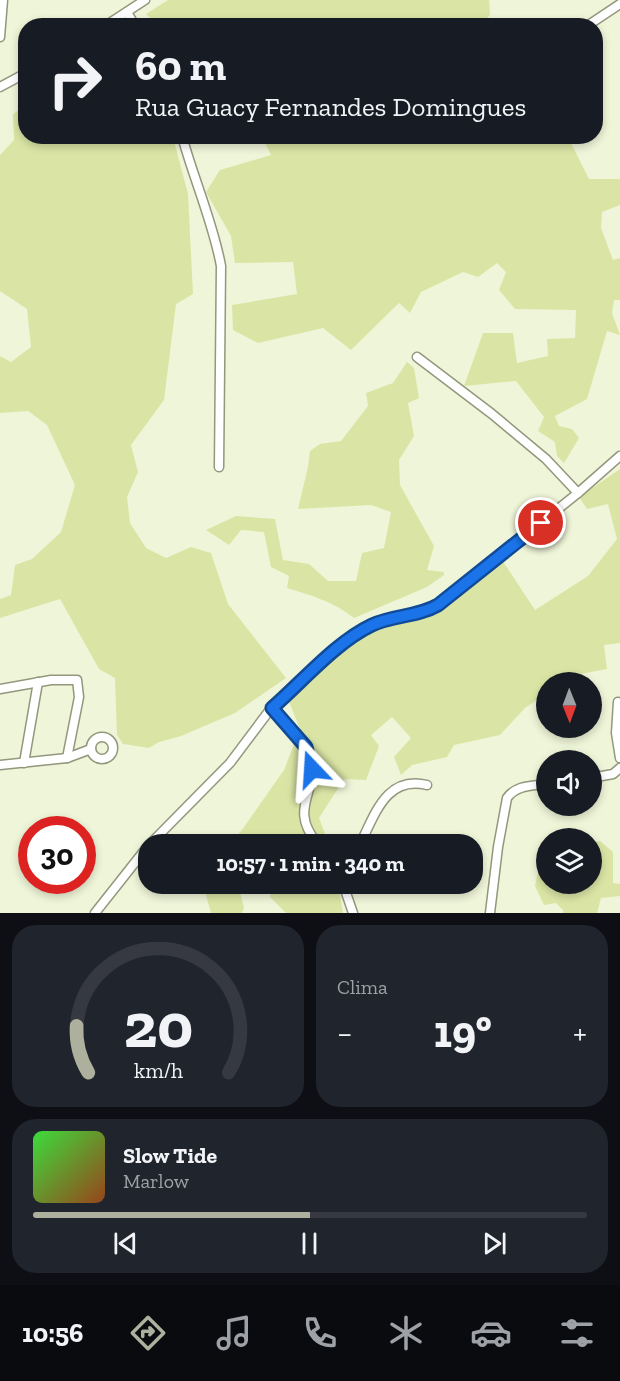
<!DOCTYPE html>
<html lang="pt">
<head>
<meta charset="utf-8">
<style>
  body { margin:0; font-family:"Zilla Slab",serif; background:#20242c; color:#f1f3f6; height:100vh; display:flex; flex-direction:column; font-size:22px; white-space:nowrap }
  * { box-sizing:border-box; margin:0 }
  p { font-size:20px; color:#9ea1a6 }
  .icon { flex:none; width:33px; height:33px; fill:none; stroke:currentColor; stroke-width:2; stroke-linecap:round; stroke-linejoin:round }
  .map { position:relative; height:913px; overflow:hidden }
  .details { display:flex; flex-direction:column; gap:12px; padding:12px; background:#0d0f14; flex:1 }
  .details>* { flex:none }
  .hud { position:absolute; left:18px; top:18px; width:585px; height:126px; border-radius:24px; box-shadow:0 3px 9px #0003; background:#171b24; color:#f1f3f6; overflow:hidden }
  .needle { width:39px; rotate:179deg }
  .tools { position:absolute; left:536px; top:672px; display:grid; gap:12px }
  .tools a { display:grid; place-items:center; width:66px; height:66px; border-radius:50%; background:#171b24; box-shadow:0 3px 9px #0003; font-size:30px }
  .speed { position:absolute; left:18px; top:816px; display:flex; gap:12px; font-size:30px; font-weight:700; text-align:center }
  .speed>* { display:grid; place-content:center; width:78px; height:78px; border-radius:50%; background:#171b24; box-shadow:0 3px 9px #0003; line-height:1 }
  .speed .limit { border:9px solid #d22; background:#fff; color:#111 }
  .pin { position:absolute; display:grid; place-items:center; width:51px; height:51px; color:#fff; margin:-26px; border:3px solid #fff; border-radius:50%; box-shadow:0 2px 6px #0007 }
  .me { position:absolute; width:66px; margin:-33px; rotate:340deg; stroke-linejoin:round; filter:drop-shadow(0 0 4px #0008) }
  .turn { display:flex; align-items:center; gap:21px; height:126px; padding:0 18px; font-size:27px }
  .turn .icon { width:78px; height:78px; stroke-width:2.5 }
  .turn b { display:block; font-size:42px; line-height:51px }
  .big { font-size:45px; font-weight:800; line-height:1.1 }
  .details .widget { flex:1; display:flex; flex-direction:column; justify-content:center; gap:9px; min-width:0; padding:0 21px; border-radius:24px; background:#20242c }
  .details .dial { align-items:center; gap:0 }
  .dial svg { height:156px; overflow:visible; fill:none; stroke:#363941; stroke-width:7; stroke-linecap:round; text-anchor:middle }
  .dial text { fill:#f1f3f6; stroke:none }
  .song { display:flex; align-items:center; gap:18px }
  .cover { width:72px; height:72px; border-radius:9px; background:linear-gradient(135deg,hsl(120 70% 55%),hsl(20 70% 35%)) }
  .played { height:6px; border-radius:3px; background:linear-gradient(90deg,#acb09c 50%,#363941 50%) }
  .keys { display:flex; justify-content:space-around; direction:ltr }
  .heat { display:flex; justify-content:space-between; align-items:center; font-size:33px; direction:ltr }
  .details .tiles { flex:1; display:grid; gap:12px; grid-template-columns:1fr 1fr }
  .widget:last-child { grid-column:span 2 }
  .trip { position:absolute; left:138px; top:834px; width:345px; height:60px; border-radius:24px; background:#171b24; box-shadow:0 3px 9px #0003; font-weight:800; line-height:60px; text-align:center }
  .tabs { display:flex; height:96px; justify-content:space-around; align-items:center; background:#090b0e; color:#9ea1a6 }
  .tabs .icon { width:42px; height:42px }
  .tabs .current { color:#acb09c }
  .tabs b { font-size:27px; color:#f1f3f6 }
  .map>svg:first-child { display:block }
  .green { fill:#dae5a5 }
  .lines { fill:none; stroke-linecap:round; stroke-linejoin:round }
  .minor-casing { stroke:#92977d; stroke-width:11 }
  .minor { stroke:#fff; stroke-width:8 }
  .route-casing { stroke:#114b97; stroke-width:15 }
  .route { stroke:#1a73e8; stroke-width:10 }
</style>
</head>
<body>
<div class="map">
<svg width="620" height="913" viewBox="0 0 620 913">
  <rect width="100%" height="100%" fill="#eff5d8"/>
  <!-- green -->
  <g class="green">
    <polygon points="168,0 489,0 490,14 483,26 157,25 146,14"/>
    <polygon points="25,106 26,136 173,137 188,194 193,294 176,304 164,400 131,445 138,472 127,497 130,523 146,548 166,558 191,547 211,553 228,604 286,678 235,713 181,736 159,742 149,748 123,744 117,735 115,678 99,669 60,599 0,618 0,599 11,595 15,565 32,559 61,532 75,485 47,425 28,411 0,413 0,356 11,362 31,347 27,309 0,291 0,155 14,140 13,114"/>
    <polygon points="262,137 568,137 589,179 620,179 620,205 602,212 601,228 613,260 620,258 620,300 614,300 612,313 620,335 607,331 587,399 555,416 559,426 572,429 579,438 564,463 557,456 555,442 538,431 544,417 516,381 464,386 483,333 513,333 517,363 548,356 547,339 575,338 576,310 515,309 499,290 506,272 497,263 478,277 463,272 421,292 410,313 399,303 351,350 323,328 258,343 233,330 232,305 297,294 293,262 235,263 231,236 206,192 220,170 271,155"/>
    <path d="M407,362L414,368L419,398L408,403L414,436L399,460L400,485L434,546L427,570L444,572V575L427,587L354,618C334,602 311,595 287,588L289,576L271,567L264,532L241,530L229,545L206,530L236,516L275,519L283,560L309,564L328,581H356L362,553L384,548L391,512L371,505L298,509L308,467L310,451L320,444L341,441L368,406L366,393L393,383Z"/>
    <polygon points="620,469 620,643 604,645 607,669 575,675 564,682 546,682 546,694 525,708 500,735 454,745 447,757 412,765 401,775 394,757 411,738 392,717 371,735 379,746 366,780 344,779 319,818 329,844 229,844 242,830 284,770 300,729 288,699 323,664 374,625 429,613 502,560 535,610 588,576 617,539 608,504 587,509 579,497"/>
    <polygon points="600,841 613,852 613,883 620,884 620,896 601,898 597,913 563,913 563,910 556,903 544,905 535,886 542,853 546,852 546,884 591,884 591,842"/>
    <polygon points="203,884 238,884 244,908 242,913 211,913"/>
    <polygon points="272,884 338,884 343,913 286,913 270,897"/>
  </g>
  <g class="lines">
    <!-- minor casing -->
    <g class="minor-casing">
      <g id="minor">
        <polyline points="127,12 135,26"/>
        <polyline points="105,26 145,0"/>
        <polyline points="587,26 620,4"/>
        <polyline points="0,37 3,0"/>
        <polyline points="0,87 26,73"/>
        <path d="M182,136C194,180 213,222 221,266L219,467"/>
        <polyline points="417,357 492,414 546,459 578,493"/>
        <polyline points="0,689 51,680 77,680 79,697 67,758"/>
        <polyline points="618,702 616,733 620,758"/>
        <path d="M272,707C285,722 303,737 310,756C321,791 286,807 318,844"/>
        <circle cx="102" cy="748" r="11"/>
        <polyline points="24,763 38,682"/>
        <polyline points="0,765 67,758 91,749"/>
        <polyline points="591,778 613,774 620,768"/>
        <polyline points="150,844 230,763 272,707 344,644 376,623 425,611 438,605 578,493 620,456"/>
        <path d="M360,844C375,815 386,775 427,785"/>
        <polyline points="343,884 353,913"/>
        <polyline points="95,913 148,846"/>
        <path d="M490,913L498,847L507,798C516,785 532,786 546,784"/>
      </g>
    </g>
    <!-- minor -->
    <use href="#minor" class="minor"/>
  </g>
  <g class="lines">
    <!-- route casing -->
    <g class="route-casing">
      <path id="route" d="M312,769L306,747L272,708C303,681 336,642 372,625C393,615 417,617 438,605L541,523"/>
    </g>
    <!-- route -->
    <use href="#route" class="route"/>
  </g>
</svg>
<div class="tools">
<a><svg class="needle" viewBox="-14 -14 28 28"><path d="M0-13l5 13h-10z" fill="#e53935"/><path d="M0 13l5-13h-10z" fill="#9ea1a6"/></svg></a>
<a><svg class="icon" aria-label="sound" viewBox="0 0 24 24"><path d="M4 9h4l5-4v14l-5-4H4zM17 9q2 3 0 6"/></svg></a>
<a><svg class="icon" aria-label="layers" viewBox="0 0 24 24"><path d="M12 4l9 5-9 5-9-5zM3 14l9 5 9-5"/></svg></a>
</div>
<div class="speed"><div class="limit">30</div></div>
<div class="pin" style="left:541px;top:523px;background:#d93025"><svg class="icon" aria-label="arrive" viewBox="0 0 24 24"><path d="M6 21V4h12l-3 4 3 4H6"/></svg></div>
<svg class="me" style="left:312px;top:769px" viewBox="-20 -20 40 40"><path d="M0-17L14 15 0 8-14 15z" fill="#1a73e8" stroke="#fff" stroke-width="4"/></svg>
<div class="trip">10:57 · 1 min · 340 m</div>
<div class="hud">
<div class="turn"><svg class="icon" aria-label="right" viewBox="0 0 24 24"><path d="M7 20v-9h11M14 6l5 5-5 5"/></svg><div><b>60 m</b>Rua Guacy Fernandes Domingues</div></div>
</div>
</div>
<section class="details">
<div class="tiles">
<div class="widget dial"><svg viewBox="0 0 100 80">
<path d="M14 69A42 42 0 1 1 86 69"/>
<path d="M14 69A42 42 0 0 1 8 45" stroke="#acb09c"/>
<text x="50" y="56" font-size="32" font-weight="700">20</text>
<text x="50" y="72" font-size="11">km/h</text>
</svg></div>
<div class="widget"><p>Clima</p>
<div class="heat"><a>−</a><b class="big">19°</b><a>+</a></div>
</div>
<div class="widget">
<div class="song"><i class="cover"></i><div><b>Slow Tide</b><p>Marlow</p></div></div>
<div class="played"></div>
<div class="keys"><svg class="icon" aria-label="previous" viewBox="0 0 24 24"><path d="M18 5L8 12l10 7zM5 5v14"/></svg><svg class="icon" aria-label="pause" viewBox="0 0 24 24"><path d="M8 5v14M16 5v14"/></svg><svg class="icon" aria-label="next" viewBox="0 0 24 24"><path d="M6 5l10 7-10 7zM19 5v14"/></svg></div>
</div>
</div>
</section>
<nav class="tabs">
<b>10:56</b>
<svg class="icon current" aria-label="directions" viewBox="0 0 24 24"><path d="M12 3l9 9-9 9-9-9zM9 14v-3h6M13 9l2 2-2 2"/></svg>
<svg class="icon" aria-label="music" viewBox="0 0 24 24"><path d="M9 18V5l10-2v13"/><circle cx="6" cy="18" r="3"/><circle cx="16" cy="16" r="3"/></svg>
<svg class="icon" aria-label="phone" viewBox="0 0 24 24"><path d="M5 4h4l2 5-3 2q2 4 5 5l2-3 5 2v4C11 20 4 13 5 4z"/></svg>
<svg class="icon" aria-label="climate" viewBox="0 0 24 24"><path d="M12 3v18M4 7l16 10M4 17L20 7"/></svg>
<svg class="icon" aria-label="car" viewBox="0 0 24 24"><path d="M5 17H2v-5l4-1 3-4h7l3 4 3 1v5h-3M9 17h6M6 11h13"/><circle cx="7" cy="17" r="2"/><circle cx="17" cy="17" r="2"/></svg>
<svg class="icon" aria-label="filters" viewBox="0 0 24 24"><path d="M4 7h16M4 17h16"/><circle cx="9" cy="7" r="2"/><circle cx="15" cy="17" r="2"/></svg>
</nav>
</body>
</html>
